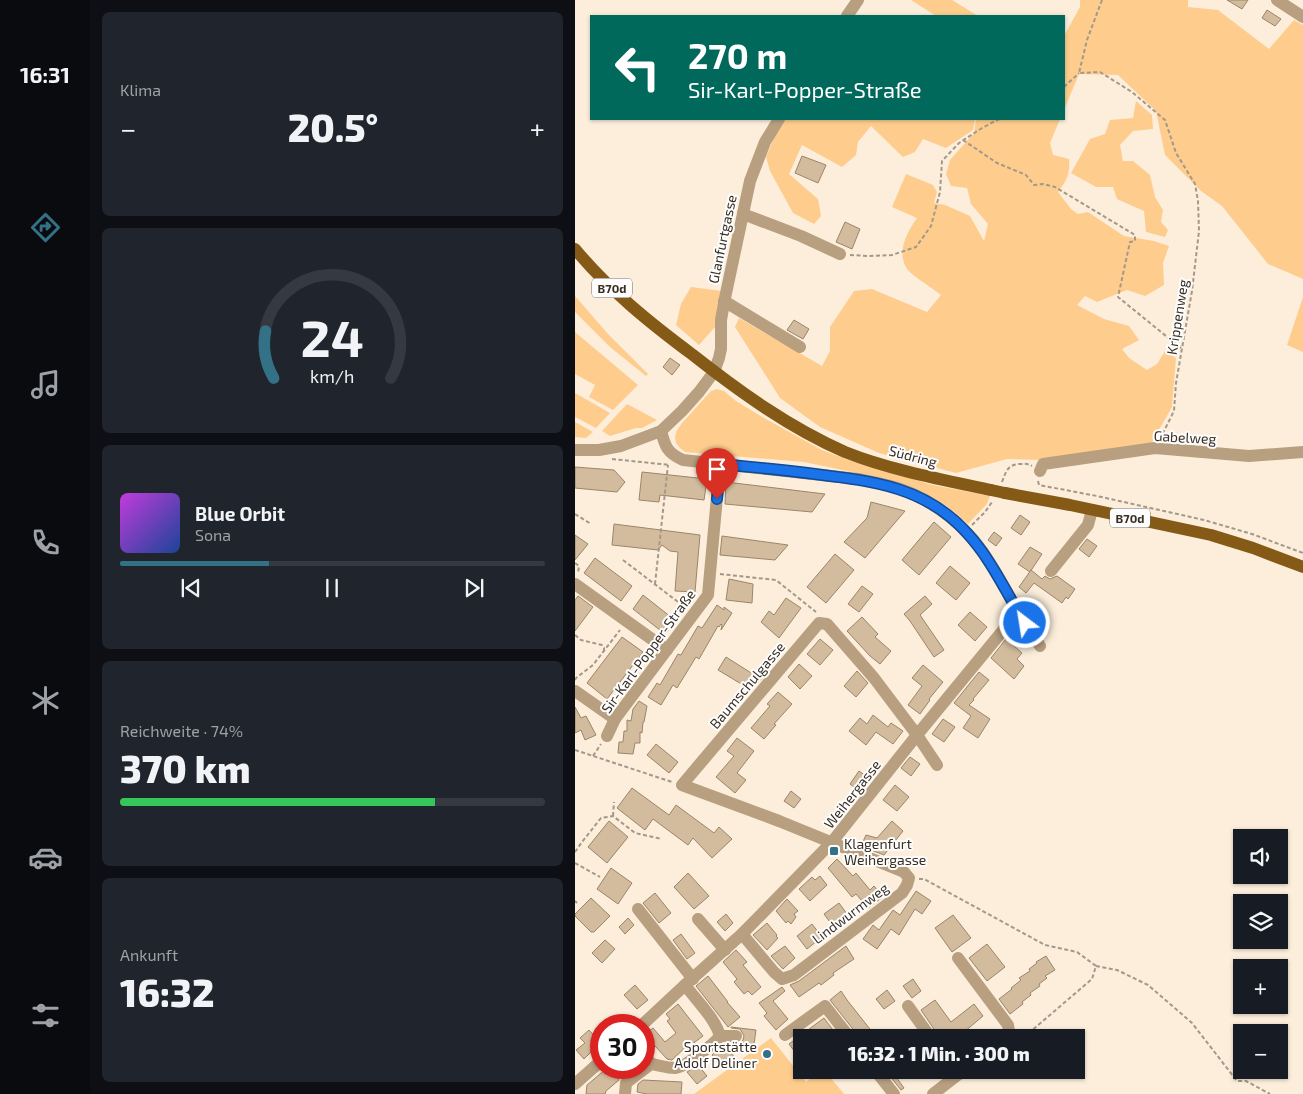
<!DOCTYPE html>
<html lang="de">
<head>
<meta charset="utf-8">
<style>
  body { margin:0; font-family:"Exo 2",sans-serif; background:#20242c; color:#f1f3f6; height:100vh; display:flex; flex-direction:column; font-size:19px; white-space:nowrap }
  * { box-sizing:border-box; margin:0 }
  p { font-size:16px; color:#9ea1a6 }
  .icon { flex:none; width:28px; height:28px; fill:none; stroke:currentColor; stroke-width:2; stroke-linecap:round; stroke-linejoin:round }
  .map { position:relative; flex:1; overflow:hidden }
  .panel { display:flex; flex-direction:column; gap:12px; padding:12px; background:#0d0f14; width:485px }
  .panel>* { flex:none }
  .top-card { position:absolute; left:15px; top:15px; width:475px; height:105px; border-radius:0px; box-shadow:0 1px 4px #0004; background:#00695c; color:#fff; overflow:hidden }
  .fabs { position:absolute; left:658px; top:829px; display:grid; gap:10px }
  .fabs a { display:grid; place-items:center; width:55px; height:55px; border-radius:0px; background:#171b24; box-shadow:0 1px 4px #0004; font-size:25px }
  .speed { position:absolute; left:15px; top:1014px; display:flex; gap:10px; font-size:25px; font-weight:700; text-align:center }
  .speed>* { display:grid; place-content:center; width:65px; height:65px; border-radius:50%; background:#171b24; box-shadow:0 1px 4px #0004; line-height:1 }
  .speed .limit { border:8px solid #d22; background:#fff; color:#111 }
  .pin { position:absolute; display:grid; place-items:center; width:42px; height:42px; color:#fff; margin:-51px -21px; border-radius:50% 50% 50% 0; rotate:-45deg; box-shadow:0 0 5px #0007 }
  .pin .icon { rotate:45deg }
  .me { position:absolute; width:55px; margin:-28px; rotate:329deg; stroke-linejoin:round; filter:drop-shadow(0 0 4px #0008) }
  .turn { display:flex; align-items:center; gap:18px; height:105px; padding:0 15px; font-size:22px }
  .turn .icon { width:65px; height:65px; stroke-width:2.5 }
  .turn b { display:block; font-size:35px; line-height:42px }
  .big { font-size:38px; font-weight:800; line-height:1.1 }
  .panel .tile { flex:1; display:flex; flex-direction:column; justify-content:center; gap:8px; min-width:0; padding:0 18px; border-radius:8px; background:#20242c }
  .panel .dial { align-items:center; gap:0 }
  .dial svg { height:130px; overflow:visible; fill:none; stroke:#363941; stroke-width:7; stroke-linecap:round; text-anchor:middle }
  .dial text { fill:#f1f3f6; stroke:none }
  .song { display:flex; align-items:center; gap:15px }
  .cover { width:60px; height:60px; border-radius:8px; background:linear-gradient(135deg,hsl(290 70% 55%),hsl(220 70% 35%)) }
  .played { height:5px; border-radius:2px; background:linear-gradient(90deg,#337186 35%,#363941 35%) }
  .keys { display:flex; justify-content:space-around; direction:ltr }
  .heat { display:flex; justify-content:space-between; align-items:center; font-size:28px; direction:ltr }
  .charge { height:8px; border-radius:4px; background:linear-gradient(90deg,#34c759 74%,#363941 0) }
  .trip { position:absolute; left:218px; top:1029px; width:292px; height:50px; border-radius:0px; background:#171b24; box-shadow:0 1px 4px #0004; font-weight:800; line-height:50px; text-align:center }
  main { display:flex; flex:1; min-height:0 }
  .menu { display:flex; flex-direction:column; width:90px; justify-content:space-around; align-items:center; background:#090b0e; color:#9ea1a6 }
  .menu .icon { width:35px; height:35px }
  .menu .selected { color:#337186 }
  .menu b { font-size:22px; color:#f1f3f6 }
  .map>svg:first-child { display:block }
  .green { fill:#fecd8e }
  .building { fill:#d3bc9e; stroke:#9b8569 }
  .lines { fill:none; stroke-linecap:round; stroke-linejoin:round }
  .path { stroke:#a49888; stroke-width:2; stroke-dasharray:4 2.5; stroke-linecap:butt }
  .minor { stroke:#b79f80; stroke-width:12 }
  .major { stroke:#855a16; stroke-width:12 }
  .major-bridge { stroke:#855a16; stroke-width:12 }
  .route-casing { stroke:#114b97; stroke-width:12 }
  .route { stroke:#1a73e8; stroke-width:9 }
  .poi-dot { fill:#337186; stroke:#fdfdfd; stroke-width:2 }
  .labels { text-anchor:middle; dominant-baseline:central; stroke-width:4; stroke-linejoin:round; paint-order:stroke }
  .shield { fill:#fdfdfd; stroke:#736c64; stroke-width:1 }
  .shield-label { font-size:12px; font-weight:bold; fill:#382e22 }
  .street-label { font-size:14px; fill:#382e22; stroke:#fdfdfd }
  .poi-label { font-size:14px; fill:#382e22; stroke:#fdfdfd; text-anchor:start }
</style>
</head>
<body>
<main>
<nav class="menu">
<b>16:31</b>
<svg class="icon selected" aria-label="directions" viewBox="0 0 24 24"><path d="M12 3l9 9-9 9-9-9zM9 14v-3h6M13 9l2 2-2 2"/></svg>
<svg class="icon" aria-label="music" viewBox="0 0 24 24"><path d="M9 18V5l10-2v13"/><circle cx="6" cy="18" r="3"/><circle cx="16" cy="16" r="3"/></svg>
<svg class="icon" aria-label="phone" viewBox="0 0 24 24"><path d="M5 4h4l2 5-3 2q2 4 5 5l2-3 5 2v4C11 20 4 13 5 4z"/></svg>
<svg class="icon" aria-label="climate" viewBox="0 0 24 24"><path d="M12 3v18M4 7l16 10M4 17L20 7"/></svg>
<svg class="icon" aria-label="car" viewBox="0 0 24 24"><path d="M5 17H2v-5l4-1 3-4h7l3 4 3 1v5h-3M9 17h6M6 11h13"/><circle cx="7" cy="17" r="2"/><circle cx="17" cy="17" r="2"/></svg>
<svg class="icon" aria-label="filters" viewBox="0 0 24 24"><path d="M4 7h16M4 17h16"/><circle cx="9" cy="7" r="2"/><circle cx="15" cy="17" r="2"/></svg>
</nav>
<section class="panel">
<div class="tile"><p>Klima</p>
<div class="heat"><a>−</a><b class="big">20.5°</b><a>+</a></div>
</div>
<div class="tile dial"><svg viewBox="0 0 100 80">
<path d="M14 69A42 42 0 1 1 86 69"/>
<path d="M14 69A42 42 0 0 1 9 40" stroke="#337186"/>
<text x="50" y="56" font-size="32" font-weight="700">24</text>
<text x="50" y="72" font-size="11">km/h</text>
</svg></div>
<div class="tile">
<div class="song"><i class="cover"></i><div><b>Blue Orbit</b><p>Sona</p></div></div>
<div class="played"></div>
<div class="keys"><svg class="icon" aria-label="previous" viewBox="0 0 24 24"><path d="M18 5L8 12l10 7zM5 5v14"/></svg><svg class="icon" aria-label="pause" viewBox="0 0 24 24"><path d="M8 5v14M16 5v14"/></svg><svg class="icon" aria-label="next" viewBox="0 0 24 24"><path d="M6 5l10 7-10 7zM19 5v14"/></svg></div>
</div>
<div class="tile"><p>Reichweite · 74%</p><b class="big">370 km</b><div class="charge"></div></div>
<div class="tile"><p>Ankunft</p><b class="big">16:32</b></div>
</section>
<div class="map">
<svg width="728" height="1094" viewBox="0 0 728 1094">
  <rect width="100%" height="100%" fill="#fceedb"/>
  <!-- green -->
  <g class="green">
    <polygon points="336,0 377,0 403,16 361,16"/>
    <polygon points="505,0 613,0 613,7 643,10 694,49 719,20 728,25 728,279 693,264 647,206 626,191 590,155 581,111 543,75 504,74 489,110 489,36 505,7"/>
    <polygon points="561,101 577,115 578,129 558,131 545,145 548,161 558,161 575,175 580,197 588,210 586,222 593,230 590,237 571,232 569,211 542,199 538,187 521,187 496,173 515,139 530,134 535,120 558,118"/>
    <polygon points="210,119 400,119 398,130 371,148 348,139 340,152 328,157 296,126 283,142 281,155 267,167 227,145 214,174 243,199 246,216 239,224 218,213 195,171 191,157 201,133"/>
    <path d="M401,119H485L475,143L478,155L494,159C495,175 492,180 483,192L496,209L503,214L513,212L549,236L579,241L594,246L588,263L589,285L570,296L552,290L522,302L510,296L502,305L529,319L554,326L564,340L547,349L554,358L572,370L582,364L590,351L601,358L597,407L576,444L467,460L432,459L381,473L304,453L245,427L205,398L160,327L164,318L247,366L255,351V327L279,291L297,289L352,312L366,295C359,289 336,275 332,269C321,252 332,232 342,218L317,207L331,174L358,185L362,192L359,203L370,205L395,216L409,241L413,224L396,204L392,188L376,186L371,174L375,160L399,133Z"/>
    <polygon points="116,287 147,291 140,327 124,345 101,325 106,304"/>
    <polygon points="0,296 33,334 73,374 71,376 35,347 0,312"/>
    <polygon points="728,297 728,352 712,345"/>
    <polygon points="0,332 63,385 38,410 14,397 20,385 0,374"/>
    <polygon points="142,389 149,391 161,401 189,418 247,450 279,462 358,485 415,496 412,504 393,524 373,507 347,493 291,475 229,462 110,452 105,448 101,443 100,438 101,432 107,423 136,391"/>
    <polygon points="0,393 35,413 21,428 0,417"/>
    <polygon points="52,404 82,420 67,428 61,428 35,436 27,431"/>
    <polygon points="0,422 18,432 11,438 0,437"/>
    <polygon points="196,1038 231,1082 246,1070 249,1070 269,1094 119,1094"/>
  </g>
  <!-- building -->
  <g class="building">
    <polygon points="652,0 673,0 667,9"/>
    <polygon points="692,10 706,19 700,26 687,18"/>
    <polygon points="227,156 251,165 243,183 220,173"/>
    <polygon points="270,222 285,229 277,249 261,242"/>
    <polygon points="219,320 234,329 228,339 212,330"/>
    <polygon points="95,358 105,365 97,375 88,367"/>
    <polygon points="0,467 39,470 50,482 42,492 0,488"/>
    <polygon points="67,472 132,479 129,500 85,495 84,502 64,500"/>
    <polygon points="151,482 250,494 237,512 150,504"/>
    <polygon points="296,502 330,511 290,558 269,542 292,518"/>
    <polygon points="445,515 455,522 446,535 436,528"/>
    <polygon points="359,522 376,537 344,575 327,560"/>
    <polygon points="39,524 125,535 120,592 100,591 103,552 95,551 87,545 83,550 37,545"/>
    <polygon points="419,532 427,538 421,546 413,540"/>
    <polygon points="0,535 13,544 0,560"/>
    <polygon points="147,536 213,545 200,560 145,555"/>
    <polygon points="512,539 522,546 514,557 504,549"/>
    <polygon points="455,547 467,554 455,572 443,564"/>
    <polygon points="260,554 279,570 251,603 232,587"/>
    <polygon points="20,558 57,586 46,601 9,573"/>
    <polygon points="375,566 395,583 381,600 361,583"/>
    <polygon points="456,570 467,579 470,576 475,579 482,576 500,589 493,599 491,597 487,603 459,583 451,593 444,587"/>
    <polygon points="154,579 178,584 177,603 151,600"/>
    <polygon points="287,586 298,594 284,612 273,604"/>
    <polygon points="68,595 101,621 90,634 58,609"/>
    <polygon points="3,596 18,607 0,631 0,600"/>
    <polygon points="350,596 357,604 345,615 369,650 359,657 335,621 329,614"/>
    <polygon points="211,598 226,608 204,638 186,622 194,611 199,615"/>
    <polygon points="142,605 149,610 149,607 157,613 146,630 147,625 146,624 144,627 143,626 124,659 121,657 102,688 98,685 86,705 73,697 82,683 85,685 103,654 106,655 123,626 127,628"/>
    <polygon points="395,612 412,627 400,641 383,625"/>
    <polygon points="287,617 303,634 300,637 316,651 305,664 295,656 272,631"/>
    <polygon points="47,637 68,652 32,699 12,683"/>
    <polygon points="245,639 258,650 245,665 232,654"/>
    <polygon points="431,639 447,653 442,659 449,666 439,679 416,658"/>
    <polygon points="151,657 181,676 183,673 188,677 180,686 176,683 173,688 143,670"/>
    <polygon points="224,664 237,676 225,689 213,677"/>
    <polygon points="348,665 368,682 354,699 355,700 345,714 333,705 347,686 337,678"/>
    <polygon points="282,671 293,683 281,697 269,686"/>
    <polygon points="404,672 414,680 398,699 399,700 394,705 415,719 403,738 388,728 396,716 379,703"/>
    <polygon points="203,692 217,704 199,724 201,725 189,739 176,728 195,706 192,704"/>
    <polygon points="64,701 72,706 69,722 68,722 67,733 65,732 65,743 60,743 58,754 43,753 44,742 48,742 49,731 52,731 52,720 56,721 58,709"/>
    <polygon points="0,707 6,718 11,716 21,735 10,740 6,730 0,733"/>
    <polygon points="298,715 313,727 316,723 328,731 318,744 301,732 291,745 274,731 285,718 292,724"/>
    <polygon points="368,719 380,727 369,742 357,734"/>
    <polygon points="162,738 179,751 162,773 171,780 160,793 141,777 159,756 152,751"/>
    <polygon points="81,744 103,762 94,773 72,755"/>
    <polygon points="335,757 345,764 336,776 326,768"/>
    <polygon points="284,771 295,779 286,792 275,784"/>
    <polygon points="320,785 334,797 322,811 308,800"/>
    <polygon points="57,788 94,815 101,805 139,833 144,827 157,839 137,858 118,838 113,845 78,819 70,830 42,808"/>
    <polygon points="216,791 226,799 219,808 209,801"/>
    <polygon points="34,821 53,837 32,863 13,847"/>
    <polygon points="317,821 328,831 309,855 286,846 291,835 302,838"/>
    <polygon points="262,859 278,876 281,873 295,890 299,886 308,897 293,908 281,894 277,897 253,868"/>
    <polygon points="36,868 57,883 43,904 22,889"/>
    <polygon points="113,873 134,896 119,909 99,887"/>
    <polygon points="245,876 252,885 235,901 224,889 237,877 240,880"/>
    <polygon points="341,891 356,901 347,914 340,909 324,935 316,929 302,949 288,939 298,925 304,930 318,910 325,915"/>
    <polygon points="80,893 96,913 84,923 68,903"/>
    <polygon points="16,898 35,916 19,932 16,932 0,916 0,914"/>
    <polygon points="212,899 223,911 219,914 221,917 216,924 213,921 211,923 201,911"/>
    <polygon points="264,903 275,918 260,929 249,914"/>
    <polygon points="151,914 158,923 150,931 142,922"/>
    <polygon points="378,915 396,938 377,952 360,928"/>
    <polygon points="53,918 59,925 50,934 44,927"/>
    <polygon points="192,923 202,935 201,936 203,938 192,950 178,935"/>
    <polygon points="237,924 247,937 232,949 222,936"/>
    <polygon points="106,934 120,953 112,959 98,940"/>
    <polygon points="30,940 40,949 27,963 17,953"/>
    <polygon points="412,944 430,967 412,981 394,958"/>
    <polygon points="210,946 220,958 208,969 196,956"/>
    <polygon points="271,946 279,959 258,973 259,975 246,985 244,983 224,997 215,985 224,981"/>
    <polygon points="161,950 172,962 168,965 186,987 177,995 173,991 169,994 159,982 162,979 148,962"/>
    <polygon points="471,956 480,970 470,976 472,978 464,984 465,986 455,993 456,995 447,1002 448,1004 435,1014 424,999 437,989 436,988 446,980 444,978 455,971 454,969 462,963 461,962"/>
    <polygon points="133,976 153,1002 152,1002 165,1017 153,1027 121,986"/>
    <polygon points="338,979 346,991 337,998 328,986"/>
    <polygon points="60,985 73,1000 62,1009 49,995"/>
    <polygon points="207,987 210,991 198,1001 213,1019 201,1030 189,1016 192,1013 184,1003"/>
    <polygon points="312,990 320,1001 309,1009 301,999"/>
    <polygon points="266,991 272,1000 302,1038 283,1037 281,1033 255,1000"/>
    <polygon points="360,1000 376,1022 399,1004 408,1016 382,1038 365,1038 346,1010"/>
    <polygon points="103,1004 128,1036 116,1045 115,1043 97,1060 92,1059 80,1046 77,1047 69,1038 69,1035 78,1028 90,1042 101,1033 92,1021 95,1019 91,1014"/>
    <polygon points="249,1018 258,1030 248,1038 226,1038 226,1060 214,1044"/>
    <polygon points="156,1027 181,1030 179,1044 167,1043 167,1045 158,1044 165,1043 168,1040 169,1036 165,1029 156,1028"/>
    <polygon points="14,1030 25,1042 15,1051 16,1052 9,1059 1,1050 10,1043 5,1038"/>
    <polygon points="149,1044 160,1058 147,1068 137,1055"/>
    <polygon points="123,1065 132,1076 122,1084 112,1072"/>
    <polygon points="32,1068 35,1068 44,1079 44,1080 31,1091 30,1094 11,1094 12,1085"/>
    <polygon points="310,1070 316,1070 329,1088 326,1090"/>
    <polygon points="68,1080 107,1082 106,1094 72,1094 62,1092 63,1084"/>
  </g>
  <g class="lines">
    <!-- path -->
    <g class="path">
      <polyline points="527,0 512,40 504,73 525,72 557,92 590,120 601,153 620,184 623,201 624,231 617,291 601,383 599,411 585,439"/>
      <polyline points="489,87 504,73"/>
      <polyline points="388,140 422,163 451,175 459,185 468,184 480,187 560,235 560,241 555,242 543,297 607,349"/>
      <polyline points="275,255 293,256 317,255 341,247 356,226 365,192 367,161 384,143 407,128 424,119"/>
      <polyline points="37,459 95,465"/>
      <polyline points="463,481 464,485 522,496 629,520 677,534 728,553"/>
      <path d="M427,482C431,472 432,465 444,464C449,464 452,463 457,466"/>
      <polyline points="0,514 16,524"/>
      <polyline points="397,525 410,512 417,502"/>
      <polyline points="48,560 111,608"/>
      <polyline points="0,563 4,566 3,573"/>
      <polyline points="145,574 201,580 241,612"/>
      <polyline points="80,584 93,465"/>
      <polyline points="0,635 6,640 27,645 29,648 29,652"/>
      <polyline points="0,680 1,678 18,665 45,630"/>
      <polyline points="0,750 97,782"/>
      <polyline points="18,756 26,744"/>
      <polyline points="38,816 39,802"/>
      <polyline points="0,852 7,842 26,818 38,816 60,833 87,839"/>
      <polyline points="0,863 25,877"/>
      <polyline points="344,879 349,879 470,945 502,952 521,966 517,979 448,1038"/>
      <polyline points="0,901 2,903"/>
      <polyline points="521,966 542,970 573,985 617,1023 662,1081 671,1081 695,1094"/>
    </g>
    <!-- minor -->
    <g class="minor">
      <polyline points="702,0 728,17"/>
      <polyline points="272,16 283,0"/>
      <polyline points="168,214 226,236 265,254"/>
      <polyline points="149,301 225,347"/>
      <path d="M86,431C90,446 92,453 108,460L283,479C298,482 314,485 328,490C364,503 396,531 415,563C425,578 433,594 442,610C449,622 457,634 465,646"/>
      <polyline points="0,450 24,450 46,446 86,431 107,411 124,392 139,372 144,358 146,349 146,320 150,298 175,181 190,142 204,119"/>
      <polyline points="465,471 468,464 580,448 674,456 728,452"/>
      <polyline points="476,571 513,525 517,510"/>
      <polyline points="0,584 92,650"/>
      <polyline points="0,691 40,719"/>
      <polyline points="32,736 40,719 133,595 145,464"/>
      <polyline points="63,909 118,979"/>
      <polyline points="123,919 150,950"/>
      <polyline points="167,934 199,972 207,979 219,975 327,893 332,885 334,878 329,872 204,821 107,785 244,623 252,624 299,678 342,735 362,765"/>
      <polyline points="383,958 433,1025 434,1031 430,1038"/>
      <polyline points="333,1006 356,1038"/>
      <polyline points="67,1025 110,985 167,934 257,842 342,735 443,612"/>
      <polyline points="210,1035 250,1006 275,1038"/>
      <polyline points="145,1036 161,1036"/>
      <polyline points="69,1053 76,1064"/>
      <polyline points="300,1070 319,1094"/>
      <polyline points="0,1084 26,1061"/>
      <path d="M50,1094L51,1083L76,1064C83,1065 92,1068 100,1068C109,1068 139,1044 145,1036C140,1018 121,1000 110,985"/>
      <polyline points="358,1094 389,1070"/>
    </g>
    <!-- major -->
    <g class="major">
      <path d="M0,249C34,290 75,323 118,355C165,392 215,428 270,452C315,470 369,480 416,490"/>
      <polyline points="430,493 495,505 636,535 678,548 728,567"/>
    </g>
    <!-- major-bridge -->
    <polyline class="major-bridge" points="416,490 430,493"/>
  </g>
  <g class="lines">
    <!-- route casing -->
    <g class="route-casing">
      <path id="route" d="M142,499L145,464C177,467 208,470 240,474C298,481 351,487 392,533C417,560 431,593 450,623"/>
    </g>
    <!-- route -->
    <use href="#route" class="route"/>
  </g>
  <!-- markers -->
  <g class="poi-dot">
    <rect x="254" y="846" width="10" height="10" rx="2.5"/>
    <circle cx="192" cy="1054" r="5"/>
  </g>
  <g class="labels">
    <!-- shield labels -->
    <g class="shield">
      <rect x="17" y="278.5" width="40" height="19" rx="4"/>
      <rect x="535" y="508.5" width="40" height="19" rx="4"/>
    </g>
    <g class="shield-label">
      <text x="37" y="288">B70d</text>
      <text x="555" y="518">B70d</text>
    </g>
    <!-- street labels -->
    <g class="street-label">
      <text transform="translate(147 239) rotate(-78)">Glanfurtgasse</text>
      <text transform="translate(602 317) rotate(-81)">Krippenweg</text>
      <text transform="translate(610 437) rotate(3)">Gabelweg</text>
      <text transform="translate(338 456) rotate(15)">Südring</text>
      <text transform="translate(73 651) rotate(-54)">Sir-Karl-Popper-Straße</text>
      <text transform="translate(172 685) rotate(-50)">Baumschulgasse</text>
      <text transform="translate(277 794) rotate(-52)">Weihergasse</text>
      <text transform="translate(275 913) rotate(-37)">Lindwurmweg</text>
    </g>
    <!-- poi labels -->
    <g class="poi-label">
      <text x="269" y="843">Klagenfurt<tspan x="269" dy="16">Weihergasse</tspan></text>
      <text x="182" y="1046" text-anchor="end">Sportstätte<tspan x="182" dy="16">Adolf Deliner</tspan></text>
    </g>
  </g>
</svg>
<div class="fabs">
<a><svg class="icon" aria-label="sound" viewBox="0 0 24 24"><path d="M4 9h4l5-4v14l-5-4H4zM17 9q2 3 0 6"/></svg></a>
<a><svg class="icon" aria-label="layers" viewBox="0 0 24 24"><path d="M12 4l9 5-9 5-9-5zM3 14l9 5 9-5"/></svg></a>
<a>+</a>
<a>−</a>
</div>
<div class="speed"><div class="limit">30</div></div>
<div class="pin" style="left:142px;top:499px;background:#d93025"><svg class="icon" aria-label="arrive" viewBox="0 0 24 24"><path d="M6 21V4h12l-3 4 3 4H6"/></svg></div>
<svg class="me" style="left:450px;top:623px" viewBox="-20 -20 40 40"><circle r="17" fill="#1a73e8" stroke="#fff" stroke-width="3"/><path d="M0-11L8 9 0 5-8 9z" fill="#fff"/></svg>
<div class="trip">16:32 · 1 Min. · 300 m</div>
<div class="top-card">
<div class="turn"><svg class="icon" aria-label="left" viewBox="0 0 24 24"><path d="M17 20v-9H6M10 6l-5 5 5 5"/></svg><div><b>270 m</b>Sir-Karl-Popper-Straße</div></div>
</div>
</div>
</main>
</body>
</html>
